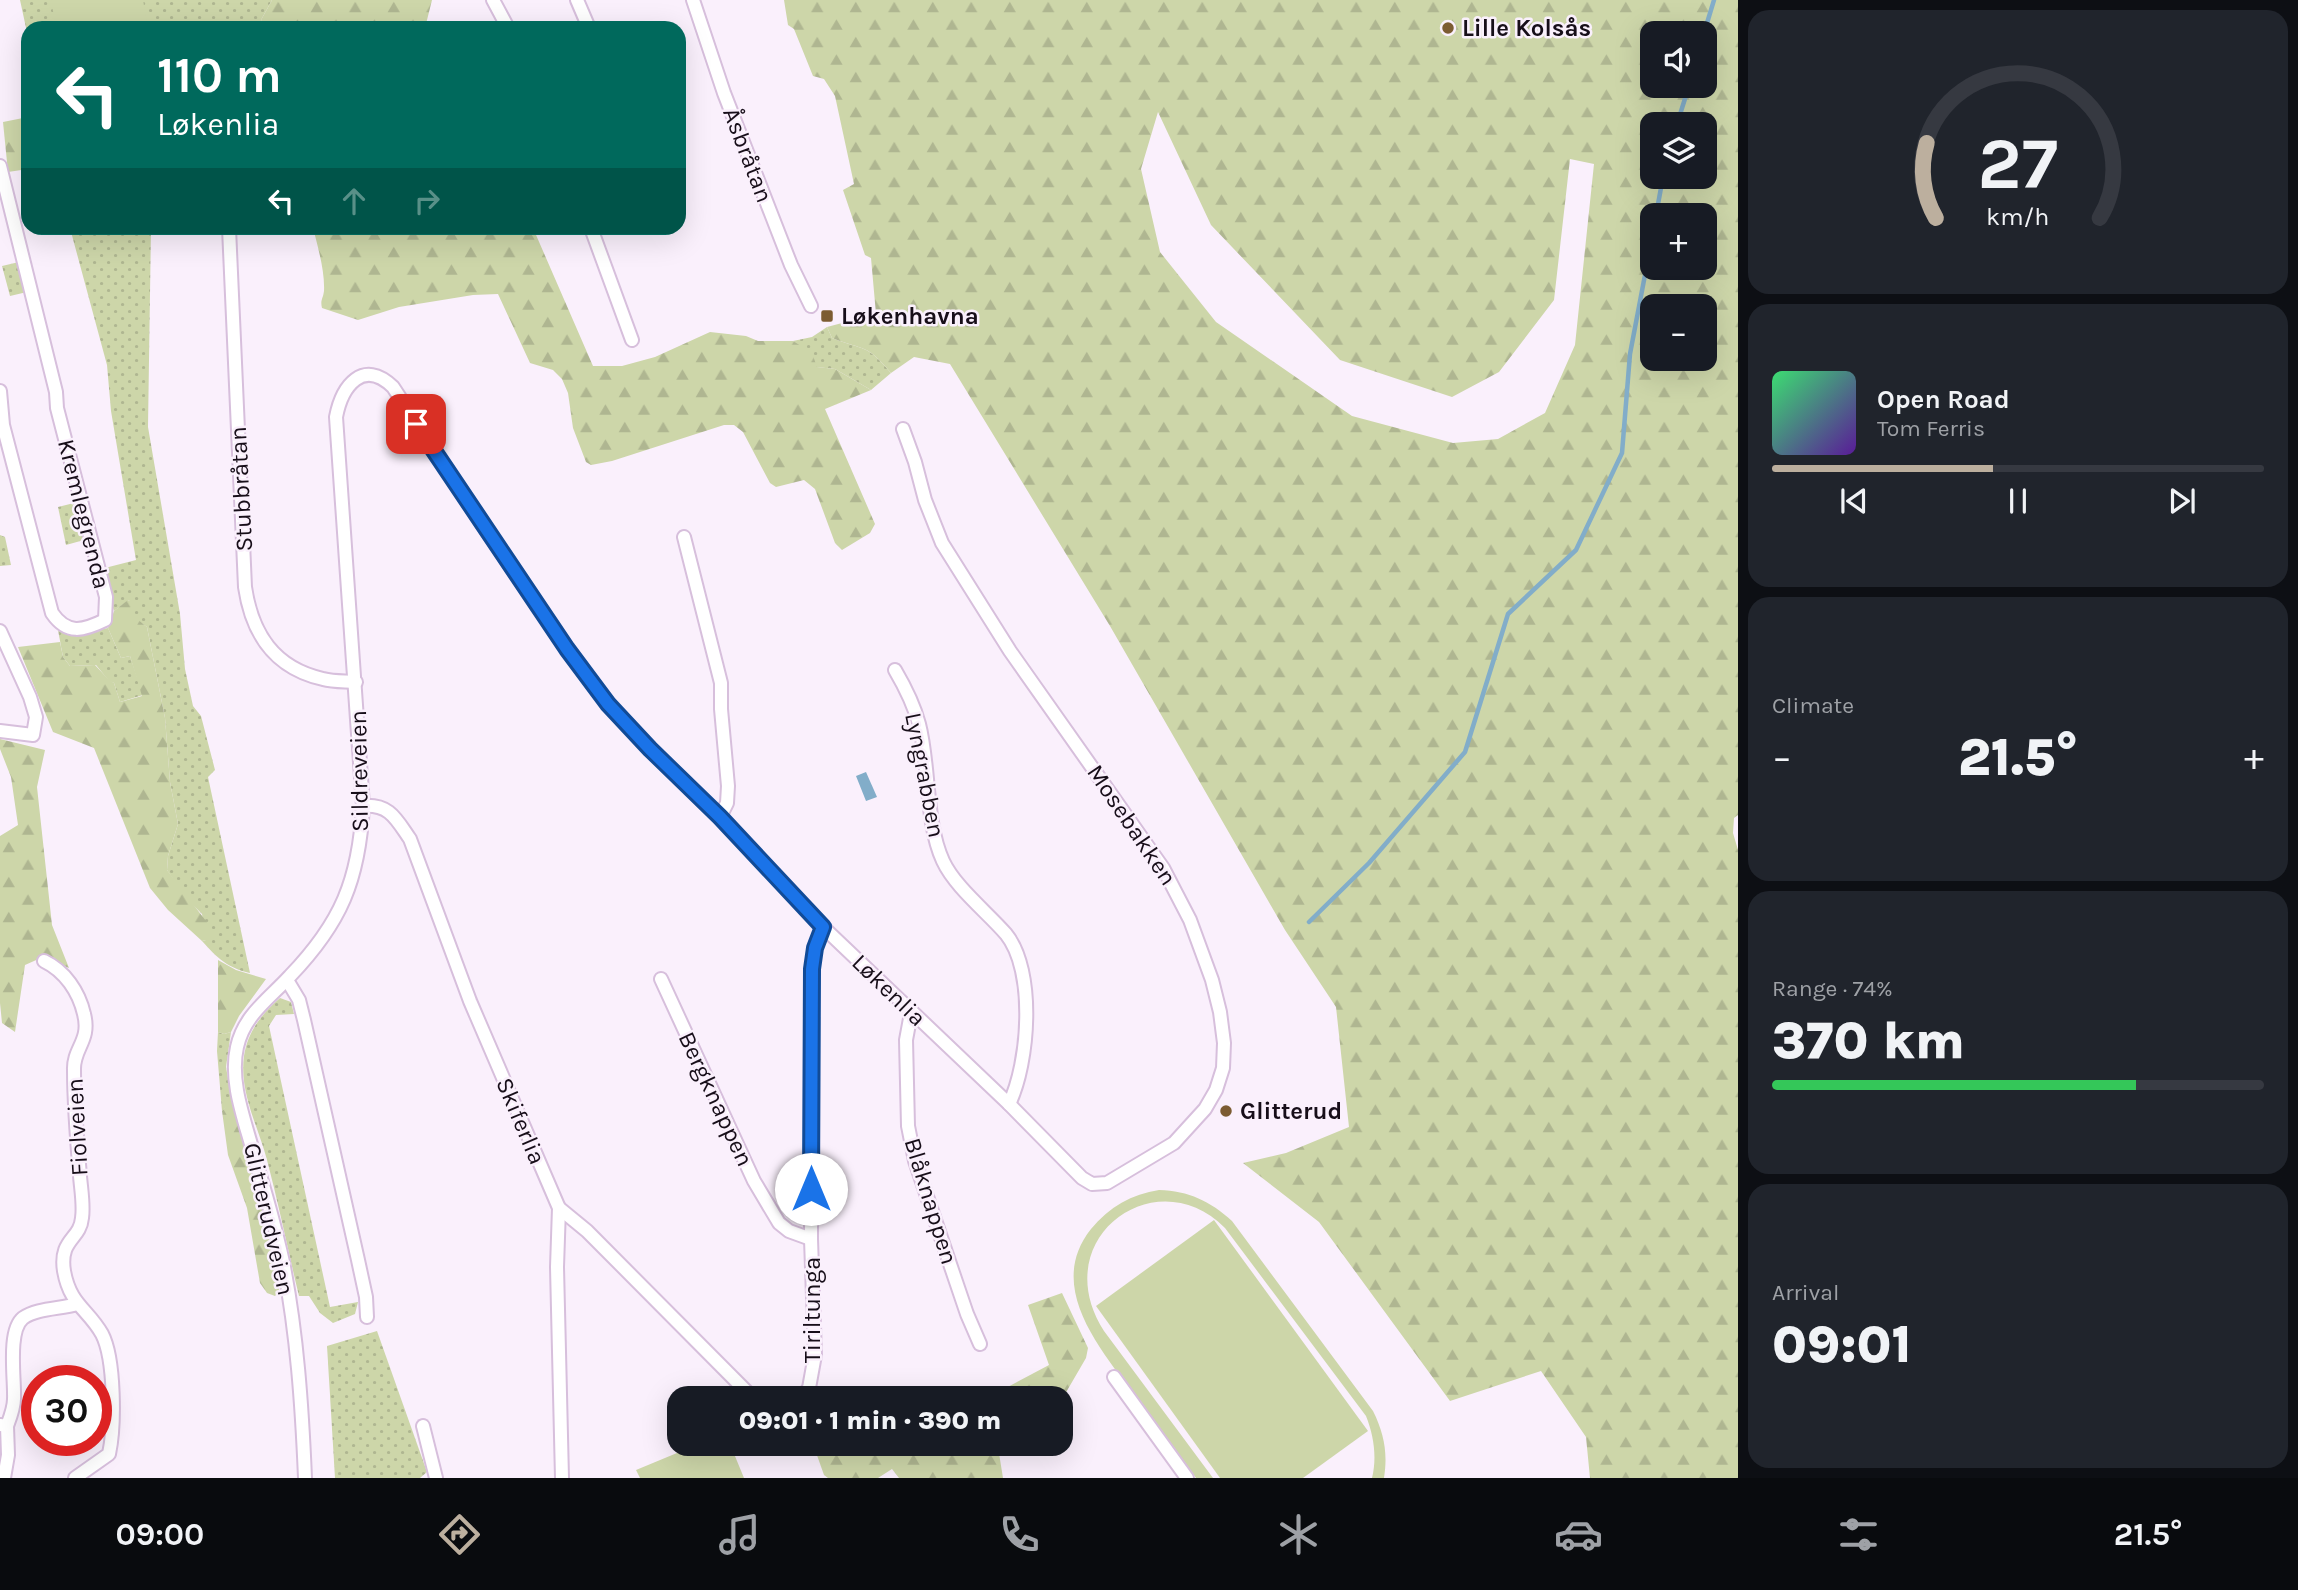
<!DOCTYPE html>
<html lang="en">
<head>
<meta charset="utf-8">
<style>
  body { margin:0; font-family:Karla,sans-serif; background:#20242c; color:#f1f3f6; height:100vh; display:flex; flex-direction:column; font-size:26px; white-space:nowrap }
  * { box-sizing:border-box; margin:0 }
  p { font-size:23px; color:#9ea1a6 }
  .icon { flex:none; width:38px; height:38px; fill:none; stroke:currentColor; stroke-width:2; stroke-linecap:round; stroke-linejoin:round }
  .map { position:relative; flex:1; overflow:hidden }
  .panel { display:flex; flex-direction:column; gap:10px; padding:10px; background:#0d0f14; width:560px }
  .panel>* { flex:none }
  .banner { position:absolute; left:21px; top:21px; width:665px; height:214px; border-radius:21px; box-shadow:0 7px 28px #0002; background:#00695c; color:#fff; overflow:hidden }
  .controls { position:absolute; left:1640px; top:21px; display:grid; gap:14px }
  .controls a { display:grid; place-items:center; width:77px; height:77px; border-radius:14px; background:#171b24; box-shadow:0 7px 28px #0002; font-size:35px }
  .speed { position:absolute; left:21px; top:1365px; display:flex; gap:14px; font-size:35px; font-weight:700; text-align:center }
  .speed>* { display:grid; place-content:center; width:91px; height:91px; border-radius:50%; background:#171b24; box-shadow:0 7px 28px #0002; line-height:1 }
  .speed .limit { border:10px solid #d22; background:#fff; color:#111 }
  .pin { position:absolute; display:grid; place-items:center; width:60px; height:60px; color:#fff; margin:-30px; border-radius:14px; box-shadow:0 4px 10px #0006 }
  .me { position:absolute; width:77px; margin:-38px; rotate:0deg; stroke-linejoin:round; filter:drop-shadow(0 0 5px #0008) }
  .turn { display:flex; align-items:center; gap:24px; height:147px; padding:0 21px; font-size:32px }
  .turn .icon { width:91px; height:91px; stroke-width:2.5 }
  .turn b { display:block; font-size:49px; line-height:60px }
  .lanes { display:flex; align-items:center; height:66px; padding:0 21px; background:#0003; justify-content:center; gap:35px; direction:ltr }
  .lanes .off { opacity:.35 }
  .big { font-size:52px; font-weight:800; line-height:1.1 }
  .panel .tile { flex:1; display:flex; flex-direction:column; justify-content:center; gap:10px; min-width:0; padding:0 24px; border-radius:21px; background:#20242c }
  .panel .dial { align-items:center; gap:0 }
  .dial svg { height:182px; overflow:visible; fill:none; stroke:#363941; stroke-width:7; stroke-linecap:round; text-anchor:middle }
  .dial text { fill:#f1f3f6; stroke:none }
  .song { display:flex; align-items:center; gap:21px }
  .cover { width:84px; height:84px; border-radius:10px; background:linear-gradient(135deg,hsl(140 70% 55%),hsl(270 70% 35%)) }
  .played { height:7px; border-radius:4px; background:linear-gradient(90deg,#bcaf9e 45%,#363941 45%) }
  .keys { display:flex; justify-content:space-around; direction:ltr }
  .heat { display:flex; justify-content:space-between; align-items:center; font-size:38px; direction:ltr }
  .charge { height:10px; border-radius:5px; background:linear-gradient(90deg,#34c759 74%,#363941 0) }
  .trip { position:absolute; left:667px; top:1386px; width:406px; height:70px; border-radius:21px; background:#171b24; box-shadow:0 7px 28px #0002; font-weight:800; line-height:70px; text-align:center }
  .menu { display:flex; height:112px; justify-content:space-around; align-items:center; background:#090b0e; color:#9ea1a6 }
  .menu .icon { width:49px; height:49px }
  .menu .current { color:#bcaf9e }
  .menu b { font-size:32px; color:#f1f3f6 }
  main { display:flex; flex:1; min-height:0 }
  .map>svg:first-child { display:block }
  .grass { fill:url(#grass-dots) }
  .forest { fill:url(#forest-firs); fill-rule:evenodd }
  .pitch { fill:#cdd6a9 }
  .water { fill:#82adc9 }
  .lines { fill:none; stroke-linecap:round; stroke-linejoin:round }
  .stream { stroke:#82adc9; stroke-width:4.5 }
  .street-casing { stroke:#d7bfdc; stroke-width:16 }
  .street { stroke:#fff; stroke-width:12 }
  .route-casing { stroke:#114b97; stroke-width:18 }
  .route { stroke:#1a73e8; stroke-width:12 }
  .poi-dot { fill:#7c5c32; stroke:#faf0fc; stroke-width:2.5 }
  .labels { text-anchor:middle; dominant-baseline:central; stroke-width:5; stroke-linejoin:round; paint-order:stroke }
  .poi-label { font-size:24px; font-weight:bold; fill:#170e19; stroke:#faf0fc; text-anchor:start }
  .street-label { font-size:24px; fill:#170e19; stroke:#faf0fc }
</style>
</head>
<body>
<main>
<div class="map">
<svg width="1738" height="1478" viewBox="0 0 1738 1478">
  <defs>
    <pattern id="grass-dots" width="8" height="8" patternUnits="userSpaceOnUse" patternTransform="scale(1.75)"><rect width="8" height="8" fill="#cdd6a9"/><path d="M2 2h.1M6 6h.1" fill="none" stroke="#afb691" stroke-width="1.8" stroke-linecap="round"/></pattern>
    <pattern id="forest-firs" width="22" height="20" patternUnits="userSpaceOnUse" patternTransform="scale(1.75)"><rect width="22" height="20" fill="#cdd6a9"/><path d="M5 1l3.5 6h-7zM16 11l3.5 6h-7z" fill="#afb691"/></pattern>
  </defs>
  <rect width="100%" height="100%" fill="#faf0fc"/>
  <!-- grass -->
  <g class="grass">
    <polygon points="20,0 272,0 261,20 263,28 28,28 28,37"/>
    <path d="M70,228H151L148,427L180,614L185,669L193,706L201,716L215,770L208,777L250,973C228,968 217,958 202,941L206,940L202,914L186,898L167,870L168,856L178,824L170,782L165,718L147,627L134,618L129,600L114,611L101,569L136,560L111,411L107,365Z"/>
    <polygon points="19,262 27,292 10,296 2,266"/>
    <path d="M827,327L832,338C865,351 866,343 891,373L871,390L835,369L816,367L793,341L812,337Z"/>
    <polygon points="74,503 84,540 66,545 58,507"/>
    <polygon points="0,535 5,537 11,565 0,566"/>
    <polygon points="108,628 121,658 130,656 143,695 120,702 114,683 109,681 96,665 70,666 63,657 58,630 73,635"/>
    <path d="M280,998L291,1002L294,1014L276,1015L269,1026L330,1307L358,1302L355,1314L333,1323L320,1313L309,1296H299C288,1251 279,1205 267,1160C258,1126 239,1092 244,1056C248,1030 262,1014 280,998Z"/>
    <polygon points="218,1032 224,1034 231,1032 226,1067 233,1107 227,1107 222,1111 217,1051"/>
    <polygon points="377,1331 427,1472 420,1478 335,1478 327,1346"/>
  </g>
  <!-- forest -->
  <g class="forest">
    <polygon points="272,0 432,0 425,28 263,28 261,20"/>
    <path d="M784,0H1738V815L1734,818L1733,833L1738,850V1478H1590L1586,1437L1541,1371L1450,1401L1319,1222L1243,1163L1286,1153L1349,1127L1336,1007L1285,930L1110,626L950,364L914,357L891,373C866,343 865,351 832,338L827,327L876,314L871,258L865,255L843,190L854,184L835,96L824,79L813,76L794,29L788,25ZM1652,33H1704V86H1652ZM1158,112L1211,225L1340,360L1452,397L1499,372L1554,300L1570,159L1594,164L1575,345L1545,413L1498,439L1453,443L1352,416L1216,322L1160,252L1141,169ZM1652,124H1704V177H1652ZM1652,215H1704V268H1652ZM1652,306H1704V359H1652Z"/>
    <polygon points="28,117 28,169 8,172 3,122"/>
    <path d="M313,228H533L593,366H622L655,357L710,332L746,336L758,341H793L812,353L817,367L835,369L871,390L825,409L875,524L870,533L842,550L835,543L815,489L804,480L776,487L770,483L743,432L734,425H724L612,461L591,465L586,462L573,428L568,393L562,379L553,370L530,363L498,294L473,295L399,307L358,320L322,308C320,300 323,299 324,291C325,272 318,247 313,228Z"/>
    <path d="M128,600L133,603C131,617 137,619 147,627L165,718L170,782L178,824L168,856L167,870L209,925V935L206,940L202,941L168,910L150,888L94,748L53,732L18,647L60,642L63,657L70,666L95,665L109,680L114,683L120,702L142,696L130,656L121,658L108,628L114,611Z"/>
    <polygon points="0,739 45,750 37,787 52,925 69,968 43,957 25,965 15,1032 2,1023 0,1003 0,836 18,825 11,777 0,749"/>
    <polygon points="218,960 236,970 266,979 239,1016 231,1032 224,1034 218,1032"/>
    <polygon points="227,1106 233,1107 260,1197 279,1284 279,1292 275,1296 267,1293 260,1283 247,1208 228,1155 222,1111"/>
    <polygon points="1062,1293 1088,1348 1086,1358 1061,1401 1060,1398 987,1398 1049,1365 1028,1305"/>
    <polygon points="813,1444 1007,1444 998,1447 1003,1478 899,1478 892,1469 878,1478 828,1478 824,1475"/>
  </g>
  <!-- pitch -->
  <g class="pitch">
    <polygon points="51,0 143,0 148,28 56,28"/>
    <path d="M1159,1190C1189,1191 1210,1201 1232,1221L1373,1411C1384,1433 1388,1453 1384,1478H1372C1377,1458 1374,1436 1366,1416L1225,1228C1156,1158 1045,1239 1104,1331L1213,1478H1196C1176,1451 1155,1423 1135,1396C1101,1349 1045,1287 1091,1229C1109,1207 1132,1194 1159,1190Z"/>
    <polygon points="1214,1220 1368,1431 1303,1478 1220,1478 1096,1306"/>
    <polygon points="710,1444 730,1444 744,1478 640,1478 636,1470 677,1453 689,1453"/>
  </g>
  <!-- water -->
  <polygon class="water" points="866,772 877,797 866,801 856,776"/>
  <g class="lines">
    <!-- stream -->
    <g class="stream">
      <polyline points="1704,33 1714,0"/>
      <polyline points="1677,124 1689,86"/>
      <polyline points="1656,215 1663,177"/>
      <polyline points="1309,922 1369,863 1465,752 1508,614 1576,550 1622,453 1630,354 1652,238"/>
    </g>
    <!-- street casing -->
    <g class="street-casing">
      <g id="street">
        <polyline points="493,0 508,28"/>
        <polyline points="577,0 589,28"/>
        <polyline points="693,0 724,93 791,265 811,306"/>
        <path d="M0,166L56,392L57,408L106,597L105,620C83,631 67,635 52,613L3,425L0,391"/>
        <path d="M229,228L245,587C252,634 274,668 323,679C334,682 345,681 356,682"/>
        <polyline points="591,228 632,340"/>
        <polyline points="684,537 721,683 721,709 728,786 727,803 720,817"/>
        <polyline points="0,631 30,697 36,717 33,735 0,731"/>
        <path d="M895,670C905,687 914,705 919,724C930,766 925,822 943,861C955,887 987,912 1006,934C1036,971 1029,1063 1009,1104"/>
        <path d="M363,806C390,804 396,819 410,839L470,1001L559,1208L557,1267L562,1478"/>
        <path d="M44,961C65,971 79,992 84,1014C91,1041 73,1048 74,1070C74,1105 77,1141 80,1176C81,1189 84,1205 82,1218C80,1240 59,1239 64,1271C70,1305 88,1309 102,1334C115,1359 115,1426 109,1454L75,1478"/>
        <polyline points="661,979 754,1181 779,1223 789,1231 811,1239"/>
        <polyline points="287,980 299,1000 304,1020 358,1260 366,1297 367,1317"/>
        <polyline points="911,1013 906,1040 908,1126 915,1161 967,1314 980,1344"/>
        <polyline points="559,1208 587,1231 753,1398"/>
        <polyline points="1114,1377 1187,1478"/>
        <polyline points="801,1398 809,1388 815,1355 811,1239 812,969 815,948 823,927"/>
        <polyline points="0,1425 7,1426 8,1455 4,1478"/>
        <path d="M7,1426C10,1418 14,1408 14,1399C15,1380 7,1331 23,1318C37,1308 61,1309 77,1304"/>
        <polyline points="423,1426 436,1478"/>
        <path d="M305,1478C302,1406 297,1333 283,1262C275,1226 265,1191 254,1155C245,1121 229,1082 237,1047C244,1015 269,999 290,976C341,923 359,880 363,806L336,417C342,386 363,358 393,387L486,530L567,649L608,704L650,749L720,817L823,927L1009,1104L1082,1178L1092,1184L1107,1183L1174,1143L1205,1109L1216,1090L1223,1068L1224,1043L1220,1012L1212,980L1190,920L1163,868L1010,651L942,543L925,500L915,462L903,429"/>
      </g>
    </g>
    <!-- street -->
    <use href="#street" class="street"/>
  </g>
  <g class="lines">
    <!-- route casing -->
    <g class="route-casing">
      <polyline id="route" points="416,424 567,649 608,704 650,749 720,817 823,927 815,948 812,969 811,1189"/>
    </g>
    <!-- route -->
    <use href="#route" class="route"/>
  </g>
  <!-- markers -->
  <g class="poi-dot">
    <circle cx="1448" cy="28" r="7"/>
    <rect x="820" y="309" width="14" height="14" rx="3.5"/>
    <circle cx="1226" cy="1111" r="7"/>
  </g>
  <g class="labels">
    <!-- poi labels -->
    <g class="poi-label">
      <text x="1462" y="28">Lille Kolsås</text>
      <text x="841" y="316">Løkenhavna</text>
      <text x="1240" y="1111">Glitterud</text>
    </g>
    <!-- street labels -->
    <g class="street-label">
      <text transform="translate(748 155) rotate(69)">Åsbråtan</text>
      <text transform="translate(241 489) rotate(-93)">Stubbråtan</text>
      <text transform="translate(84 514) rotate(76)">Kremlegrenda</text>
      <text transform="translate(359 771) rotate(-91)">Sildreveien</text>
      <text transform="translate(925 775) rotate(79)">Lyngrabben</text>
      <text transform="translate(1132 825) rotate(56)">Mosebakken</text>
      <text transform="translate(889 990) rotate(44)">Løkenlia</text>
      <text transform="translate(716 1099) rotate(65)">Bergknappen</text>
      <text transform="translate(521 1121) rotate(67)">Skiferlia</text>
      <text transform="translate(77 1127) rotate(-93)">Fiolveien</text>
      <text transform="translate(931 1201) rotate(73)">Blåknappen</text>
      <text transform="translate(269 1219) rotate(77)">Glitterudveien</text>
      <text transform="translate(812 1310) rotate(-90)">Tiriltunga</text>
    </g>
  </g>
</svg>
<div class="controls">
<a><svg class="icon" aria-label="sound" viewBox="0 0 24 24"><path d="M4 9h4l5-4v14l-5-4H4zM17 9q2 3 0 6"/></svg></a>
<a><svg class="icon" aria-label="layers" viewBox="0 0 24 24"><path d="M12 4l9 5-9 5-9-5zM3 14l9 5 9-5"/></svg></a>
<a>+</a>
<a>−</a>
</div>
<div class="speed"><div class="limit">30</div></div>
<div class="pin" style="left:416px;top:424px;background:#d93025"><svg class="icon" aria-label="arrive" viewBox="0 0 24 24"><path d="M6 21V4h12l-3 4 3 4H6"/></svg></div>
<svg class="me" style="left:811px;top:1189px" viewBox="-20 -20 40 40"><circle r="19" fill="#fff"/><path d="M0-13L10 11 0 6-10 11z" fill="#1a73e8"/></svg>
<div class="trip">09:01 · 1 min · 390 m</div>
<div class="banner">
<div class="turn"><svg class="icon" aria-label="left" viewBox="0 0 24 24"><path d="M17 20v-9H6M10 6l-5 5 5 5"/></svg><div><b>110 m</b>Løkenlia</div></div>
<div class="lanes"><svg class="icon" aria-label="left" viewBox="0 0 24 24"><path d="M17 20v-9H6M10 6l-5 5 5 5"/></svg><svg class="icon off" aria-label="ahead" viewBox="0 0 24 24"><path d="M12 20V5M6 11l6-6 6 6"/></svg><svg class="icon off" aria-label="right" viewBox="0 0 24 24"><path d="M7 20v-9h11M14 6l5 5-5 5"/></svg></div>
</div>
</div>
<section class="panel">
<div class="tile dial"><svg viewBox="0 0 100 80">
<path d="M14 69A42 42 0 1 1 86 69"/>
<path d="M14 69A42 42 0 0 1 10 36" stroke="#bcaf9e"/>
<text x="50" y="56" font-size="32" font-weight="700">27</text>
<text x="50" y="72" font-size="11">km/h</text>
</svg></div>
<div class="tile">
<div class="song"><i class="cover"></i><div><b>Open Road</b><p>Tom Ferris</p></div></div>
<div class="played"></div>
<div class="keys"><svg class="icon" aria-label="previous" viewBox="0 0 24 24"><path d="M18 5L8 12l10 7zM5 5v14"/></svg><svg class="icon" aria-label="pause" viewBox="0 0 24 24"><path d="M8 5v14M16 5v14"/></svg><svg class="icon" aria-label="next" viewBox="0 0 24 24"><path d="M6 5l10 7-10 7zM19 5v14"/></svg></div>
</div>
<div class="tile"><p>Climate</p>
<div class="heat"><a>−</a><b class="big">21.5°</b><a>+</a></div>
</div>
<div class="tile"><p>Range · 74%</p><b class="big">370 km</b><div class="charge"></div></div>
<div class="tile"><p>Arrival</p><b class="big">09:01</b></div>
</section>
</main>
<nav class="menu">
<b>09:00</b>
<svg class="icon current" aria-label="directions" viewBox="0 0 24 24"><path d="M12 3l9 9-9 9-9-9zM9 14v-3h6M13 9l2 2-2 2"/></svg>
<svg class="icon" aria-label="music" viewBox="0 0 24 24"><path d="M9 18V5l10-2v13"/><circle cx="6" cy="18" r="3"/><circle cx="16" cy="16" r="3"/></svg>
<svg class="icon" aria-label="phone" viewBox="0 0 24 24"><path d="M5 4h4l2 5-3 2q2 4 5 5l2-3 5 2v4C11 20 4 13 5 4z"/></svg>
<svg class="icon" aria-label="climate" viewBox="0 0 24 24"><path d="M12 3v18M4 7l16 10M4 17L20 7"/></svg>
<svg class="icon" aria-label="car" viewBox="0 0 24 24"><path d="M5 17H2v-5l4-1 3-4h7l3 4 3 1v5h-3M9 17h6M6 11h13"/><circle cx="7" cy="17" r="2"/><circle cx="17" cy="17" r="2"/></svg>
<svg class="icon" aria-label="filters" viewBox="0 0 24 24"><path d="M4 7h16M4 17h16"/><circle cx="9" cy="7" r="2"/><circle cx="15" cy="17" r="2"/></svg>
<b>21.5°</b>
</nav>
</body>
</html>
